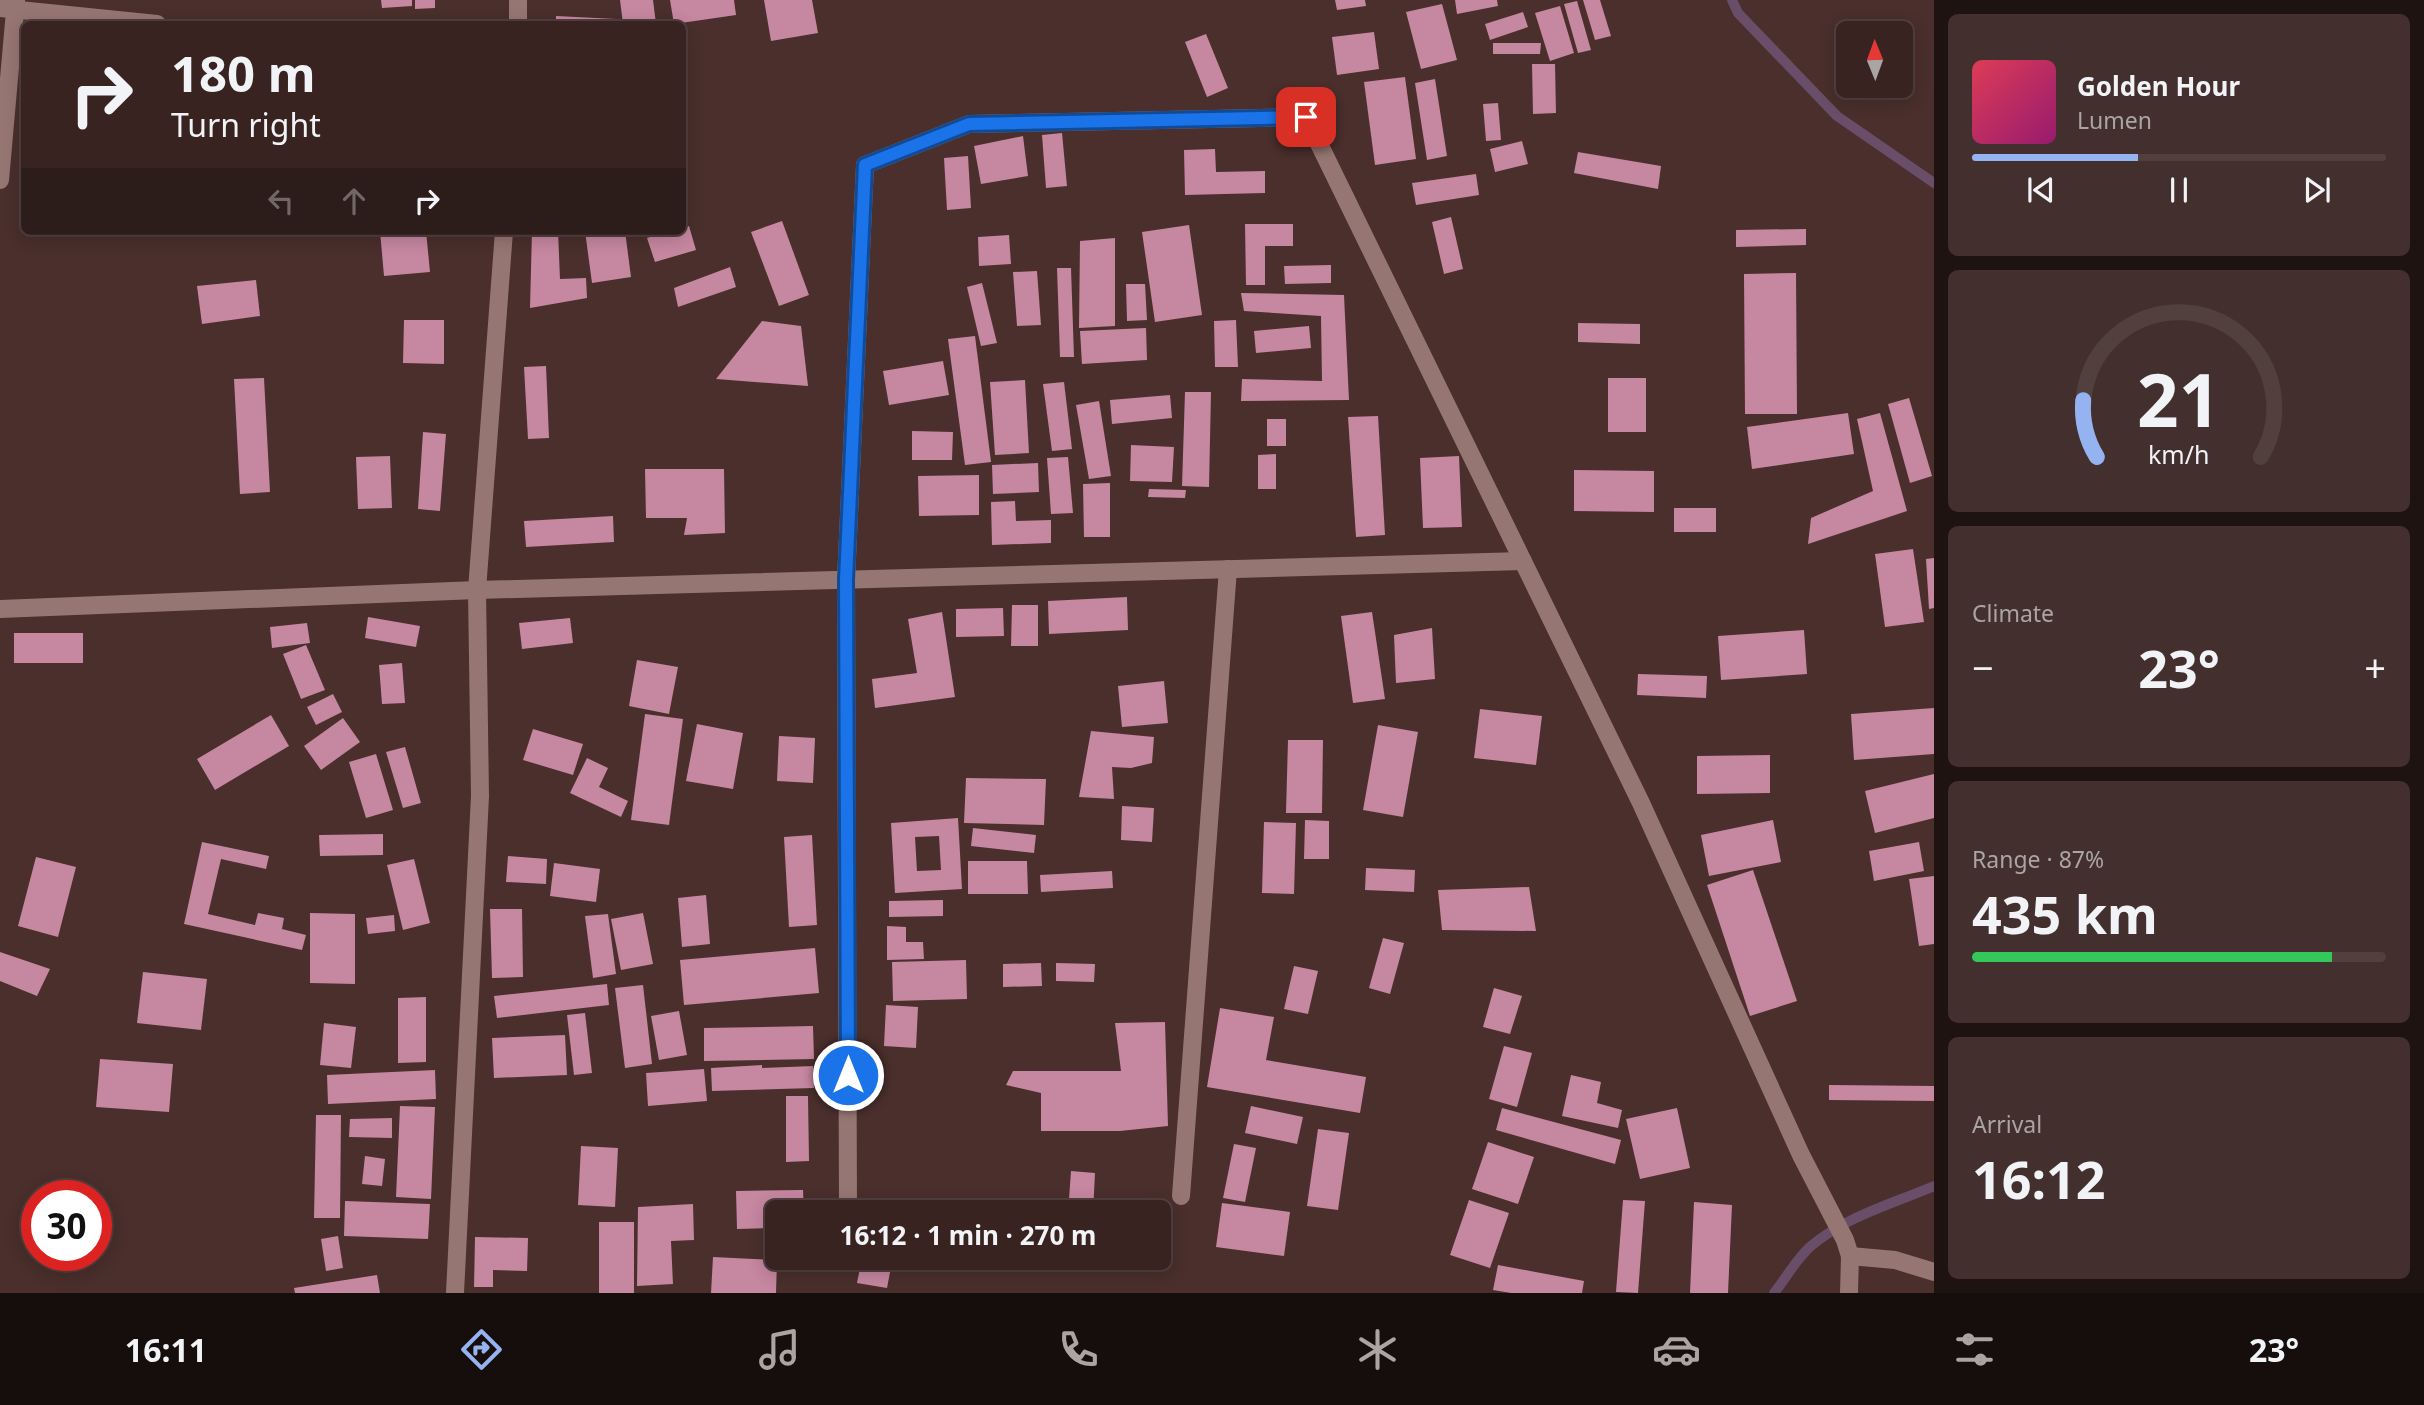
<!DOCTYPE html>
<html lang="en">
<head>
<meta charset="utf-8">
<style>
  body { margin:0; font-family:"Noto Sans",sans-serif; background:#432f2e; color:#f1f3f6; height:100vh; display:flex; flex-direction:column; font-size:26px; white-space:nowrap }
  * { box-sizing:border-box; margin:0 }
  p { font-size:23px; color:#aba4a5 }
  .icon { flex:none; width:38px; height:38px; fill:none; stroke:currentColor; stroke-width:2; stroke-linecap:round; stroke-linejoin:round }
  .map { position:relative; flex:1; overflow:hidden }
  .sheet { display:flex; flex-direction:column; gap:14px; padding:14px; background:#1f1312; width:490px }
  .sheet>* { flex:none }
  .hud { position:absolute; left:21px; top:21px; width:665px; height:214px; border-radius:10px; box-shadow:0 4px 18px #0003,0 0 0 2px #52403f; background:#382321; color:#f1f3f6; overflow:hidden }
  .needle { width:46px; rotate:359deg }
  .controls { position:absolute; left:1836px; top:21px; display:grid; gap:14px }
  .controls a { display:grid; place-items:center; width:77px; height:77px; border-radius:10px; background:#382321; box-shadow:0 4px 18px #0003,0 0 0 2px #52403f; font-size:35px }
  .speed { position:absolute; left:21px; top:1180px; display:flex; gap:14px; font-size:35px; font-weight:700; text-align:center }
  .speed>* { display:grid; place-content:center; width:91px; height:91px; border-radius:50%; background:#382321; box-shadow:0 4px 18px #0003,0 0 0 2px #52403f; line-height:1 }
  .speed .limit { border:10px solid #d22; background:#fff; color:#111 }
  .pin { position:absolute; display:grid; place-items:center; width:60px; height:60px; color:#fff; margin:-30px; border-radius:14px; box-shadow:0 4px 10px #0006 }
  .me { position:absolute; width:77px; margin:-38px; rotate:0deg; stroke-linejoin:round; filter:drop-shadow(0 0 5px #0008) }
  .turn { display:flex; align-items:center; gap:24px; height:147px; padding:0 35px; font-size:32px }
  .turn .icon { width:91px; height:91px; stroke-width:2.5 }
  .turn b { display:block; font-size:49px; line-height:60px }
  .lanes { display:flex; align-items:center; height:66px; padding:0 35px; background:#0003; justify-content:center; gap:35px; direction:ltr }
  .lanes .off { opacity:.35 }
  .big { font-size:52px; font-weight:700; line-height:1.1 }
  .sheet .tile { flex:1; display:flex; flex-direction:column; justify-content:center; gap:10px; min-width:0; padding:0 24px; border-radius:10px; background:#432f2e }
  .sheet .dial { align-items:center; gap:0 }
  .dial svg { height:182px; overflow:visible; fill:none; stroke:#52403f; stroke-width:7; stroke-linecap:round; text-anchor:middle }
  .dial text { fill:#f1f3f6; stroke:none }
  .song { display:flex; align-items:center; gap:21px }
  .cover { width:84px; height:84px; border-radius:10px; background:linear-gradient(135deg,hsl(350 70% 55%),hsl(320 70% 35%)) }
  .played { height:7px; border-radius:4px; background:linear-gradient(90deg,#95b2f1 40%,#52403f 40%) }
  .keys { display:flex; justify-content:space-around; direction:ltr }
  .heat { display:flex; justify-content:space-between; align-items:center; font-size:38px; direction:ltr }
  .charge { height:10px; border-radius:5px; background:linear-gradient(90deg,#34c759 87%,#52403f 0) }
  .trip { position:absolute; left:765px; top:1200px; width:406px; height:70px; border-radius:10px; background:#382321; box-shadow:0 4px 18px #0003,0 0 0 2px #52403f; font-weight:700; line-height:70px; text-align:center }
  .tabs { display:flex; height:112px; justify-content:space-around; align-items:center; background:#160e0d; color:#aba4a5 }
  .tabs .icon { width:49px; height:49px }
  .tabs .on { color:#95b2f1 }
  .tabs b { font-size:32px; color:#f1f3f6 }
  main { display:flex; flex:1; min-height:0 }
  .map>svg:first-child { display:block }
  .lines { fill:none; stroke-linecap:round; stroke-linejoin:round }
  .stream { stroke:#6a4d69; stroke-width:10 }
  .building { fill:#c687a0; fill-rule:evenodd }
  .minor { stroke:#967672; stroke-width:18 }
  .route-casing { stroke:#114b97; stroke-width:18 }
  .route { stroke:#1a73e8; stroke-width:12 }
</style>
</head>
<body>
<main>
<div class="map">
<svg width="1934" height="1293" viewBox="0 0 1934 1293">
  <rect width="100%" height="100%" fill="#4a2f2c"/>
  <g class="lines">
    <!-- stream -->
    <g class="stream">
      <polyline points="1732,0 1738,13 1837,116 1934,183"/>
      <path d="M1774,1293C1786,1278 1797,1258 1811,1246C1847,1216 1892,1204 1934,1186"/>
    </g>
  </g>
  <!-- building -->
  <g class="building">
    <polygon points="381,0 412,0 412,6 382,8"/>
    <polygon points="415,0 435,0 435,8 415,9"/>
    <polygon points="620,0 653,0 656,24 623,24"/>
    <polygon points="670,0 734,0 736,15 674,24"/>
    <polygon points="764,0 812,0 818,33 771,41"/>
    <polygon points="1335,0 1365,0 1366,6 1337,10"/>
    <polygon points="1455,0 1497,0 1498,6 1457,14"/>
    <polygon points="1583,0 1600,0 1611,36 1595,40"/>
    <polygon points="1577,1 1591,50 1578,53 1564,4"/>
    <polygon points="1442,4 1457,60 1421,69 1406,12"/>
    <polygon points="1560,6 1574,53 1550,61 1535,13"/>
    <polygon points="1523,12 1528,27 1490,40 1485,24"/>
    <polygon points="556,16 616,19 616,24 556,24"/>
    <polygon points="1374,32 1379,69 1337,75 1332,37"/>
    <polygon points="1206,34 1228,88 1207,97 1185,42"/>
    <polygon points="1493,43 1541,43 1540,54 1493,54"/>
    <polygon points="1532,64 1555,64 1556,113 1533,114"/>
    <polygon points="1405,77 1416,159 1375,165 1364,82"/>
    <polygon points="1435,79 1447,156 1427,160 1415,83"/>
    <polygon points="1498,103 1501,140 1486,141 1483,104"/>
    <polygon points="1062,133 1067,186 1046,188 1042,135"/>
    <polygon points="1023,136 1028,176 981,184 974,146"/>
    <polygon points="1522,141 1528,164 1495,172 1490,149"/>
    <polygon points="1215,149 1216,172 1265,171 1265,193 1185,195 1184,150"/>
    <polygon points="1578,152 1661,166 1658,189 1574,173"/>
    <polygon points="968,156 971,208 947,210 944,158"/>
    <polygon points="1476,174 1479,195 1416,205 1412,183"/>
    <polygon points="1451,217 1463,269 1444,274 1432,222"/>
    <polygon points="782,221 809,295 779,306 751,232"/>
    <polygon points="1245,224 1293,224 1293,246 1265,246 1265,285 1246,285"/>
    <polygon points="1189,225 1202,315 1155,322 1142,232"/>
    <polygon points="689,226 696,250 655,262 647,238 670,231 682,231 682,228"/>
    <polygon points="1806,229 1806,245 1736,247 1736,230"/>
    <polygon points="380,231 426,231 430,272 384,276"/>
    <polygon points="532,231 558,231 560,279 586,278 587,298 530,308"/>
    <polygon points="585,231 625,231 631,277 592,283"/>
    <polygon points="1009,235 1011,264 979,266 978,237"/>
    <polygon points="1115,238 1115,326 1079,328 1080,241"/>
    <polygon points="1331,265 1331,283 1285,284 1284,266"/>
    <polygon points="730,267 736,287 678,307 674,288"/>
    <polygon points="1057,268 1071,268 1074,357 1060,357"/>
    <polygon points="1037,271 1041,325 1017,326 1013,272"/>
    <polygon points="1796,273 1797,414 1745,414 1744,274"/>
    <polygon points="256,280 260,316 202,324 197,286"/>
    <polygon points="982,283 997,343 981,346 967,287"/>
    <polygon points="1126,284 1145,284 1147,320 1127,321"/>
    <polygon points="1241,293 1344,295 1349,400 1241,401 1242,379 1322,381 1321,316 1244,311"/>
    <polygon points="404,320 444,320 444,364 403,363"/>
    <polygon points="1236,320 1238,367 1215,367 1214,321"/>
    <polygon points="762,321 801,326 808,386 716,379"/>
    <polygon points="1578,323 1640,324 1640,344 1578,342"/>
    <polygon points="1309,326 1311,348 1256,353 1254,331"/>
    <polygon points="1146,328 1147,360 1082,364 1080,331"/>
    <polygon points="975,336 991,462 965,465 948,339"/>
    <polygon points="943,361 949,395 889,405 883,371"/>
    <polygon points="546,366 549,438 528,439 524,367"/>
    <polygon points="264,378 270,492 240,494 234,379"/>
    <rect x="1608" y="378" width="38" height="54"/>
    <polygon points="1025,380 1029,453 995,455 990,382"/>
    <polygon points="1064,382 1072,449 1052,451 1043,384"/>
    <polygon points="1185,392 1211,392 1209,487 1182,486"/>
    <polygon points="1170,395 1172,418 1112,424 1110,400"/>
    <polygon points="1909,398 1932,476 1910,483 1888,404"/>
    <polygon points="1099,401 1111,476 1089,479 1076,405"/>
    <polygon points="1848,413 1854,454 1752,469 1747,427"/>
    <polygon points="1880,413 1907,511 1808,544 1811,518 1873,491 1857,419"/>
    <polygon points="1378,416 1385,535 1356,537 1348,417"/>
    <rect x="1267" y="419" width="19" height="27"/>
    <polygon points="912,431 953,432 952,460 912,460"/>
    <polygon points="423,432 446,434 440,511 418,509"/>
    <polygon points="1131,445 1174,447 1172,482 1130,481"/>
    <polygon points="1276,454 1276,489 1258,489 1258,455"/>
    <polygon points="390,456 392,508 358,509 356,457"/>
    <polygon points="1459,456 1462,527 1423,528 1420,458"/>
    <polygon points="1068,457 1073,513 1051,514 1047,458"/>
    <polygon points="1038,463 1039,492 993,494 992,465"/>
    <polygon points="645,469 724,469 725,533 684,535 687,518 646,518"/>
    <polygon points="1574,470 1654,471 1654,512 1574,511"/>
    <polygon points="979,475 979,515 919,516 918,476"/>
    <polygon points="1110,483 1110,537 1084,537 1083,484"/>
    <polygon points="1149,489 1186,490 1185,498 1148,497"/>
    <polygon points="1015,501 1016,521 1051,520 1051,543 992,545 991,502"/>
    <rect x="1674" y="508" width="42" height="24"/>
    <polygon points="613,516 614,542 526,547 524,521"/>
    <polygon points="1913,549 1924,622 1885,627 1875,554"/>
    <polygon points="1934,558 1934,608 1929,609 1926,559"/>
    <polygon points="1127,597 1128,630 1049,634 1048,601"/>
    <polygon points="1012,605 1038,605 1038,646 1011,646"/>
    <polygon points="1003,608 1004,636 956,637 956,609"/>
    <polygon points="942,612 955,697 875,708 872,679 917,673 908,619"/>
    <polygon points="1372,612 1385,699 1353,703 1341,616"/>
    <polygon points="368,617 420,626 416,647 365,638"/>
    <polygon points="570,618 573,643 522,649 519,623"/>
    <polygon points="307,623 310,643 272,648 270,627"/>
    <polygon points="1432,628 1435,679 1396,683 1394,635"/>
    <polygon points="1804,630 1807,674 1721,680 1718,636"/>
    <rect x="14" y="633" width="69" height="30"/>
    <polygon points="306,645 325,690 301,699 283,654"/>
    <polygon points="637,660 678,667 669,714 629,706"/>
    <polygon points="402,663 405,703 382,704 379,665"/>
    <polygon points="1638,674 1707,676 1706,698 1637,695"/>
    <polygon points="1164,681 1168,723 1122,727 1118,686"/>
    <polygon points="333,694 342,712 316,725 307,707"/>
    <polygon points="1934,708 1934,754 1854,760 1851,714"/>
    <polygon points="1480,709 1542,716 1536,765 1474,758"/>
    <polygon points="645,714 683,719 669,825 631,820"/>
    <polygon points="271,715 289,746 215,790 197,759"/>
    <polygon points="343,718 360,742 321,770 304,746"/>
    <polygon points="697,724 743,733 733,789 686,781"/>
    <polygon points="1378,725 1418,732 1403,817 1363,810"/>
    <polygon points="533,729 583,744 573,775 523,760"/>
    <polygon points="1091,731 1154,737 1152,763 1131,768 1112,767 1114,799 1079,797"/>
    <polygon points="779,736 815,738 813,783 777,781"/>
    <polygon points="1288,740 1323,740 1322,813 1286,813"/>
    <polygon points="405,747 421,803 403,808 386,752"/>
    <polygon points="376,754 393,810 366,818 349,762"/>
    <polygon points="1770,755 1770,793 1697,794 1697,756"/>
    <polygon points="587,758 608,768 599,787 628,801 621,817 570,793"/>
    <polygon points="1934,774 1934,818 1875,833 1865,791"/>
    <polygon points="966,778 1046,779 1044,825 964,823"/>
    <polygon points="1122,806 1154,808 1152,842 1121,840"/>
    <path d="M958,818L962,889L895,893L891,823ZM939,836L941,870L917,871L915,837Z"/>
    <polygon points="1305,820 1329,821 1329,859 1304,859"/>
    <polygon points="1773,820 1781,862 1709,876 1701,835"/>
    <polygon points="1264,822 1296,823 1294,894 1262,893"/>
    <polygon points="973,828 1036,835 1034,853 971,846"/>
    <polygon points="383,834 383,855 320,856 319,835"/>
    <polygon points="812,835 817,925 789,927 784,837"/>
    <polygon points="202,842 269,856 266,869 221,859 208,914 255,925 258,913 284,918 282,929 306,935 302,950 184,924"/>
    <polygon points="1919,842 1924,871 1874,881 1869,851"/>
    <polygon points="508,856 547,859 546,884 506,882"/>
    <polygon points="36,857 76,867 58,937 18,926"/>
    <polygon points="414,859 430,923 403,930 387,865"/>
    <polygon points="968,861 1027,861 1028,894 968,894"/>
    <polygon points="554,863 600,869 596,902 550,896"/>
    <polygon points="1366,868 1415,870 1414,892 1365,890"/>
    <polygon points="1753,870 1797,1001 1750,1016 1707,885"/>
    <polygon points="1112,871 1113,888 1041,892 1040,875"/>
    <polygon points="1934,876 1934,944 1919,946 1909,879"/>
    <polygon points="1529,887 1536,931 1442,930 1438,890"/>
    <polygon points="706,895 710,944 682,947 678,898"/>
    <polygon points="943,900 943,916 889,917 889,901"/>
    <polygon points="490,909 522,909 523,977 492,978"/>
    <polygon points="310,913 355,914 355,984 310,983"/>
    <polygon points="643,913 653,964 621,970 611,919"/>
    <polygon points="608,914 616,974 593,978 585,916"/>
    <polygon points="394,915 395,931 368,934 366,918"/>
    <polygon points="887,926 906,927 906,942 923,942 924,959 887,960"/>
    <polygon points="1383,938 1404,943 1390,994 1369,988"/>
    <polygon points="815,948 819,993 684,1005 680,960"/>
    <polygon points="0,952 50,969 37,996 0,981"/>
    <polygon points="966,960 967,999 893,1001 892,962"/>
    <polygon points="1041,963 1042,986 1003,987 1003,964"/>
    <polygon points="1056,963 1095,964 1094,982 1056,981"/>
    <polygon points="1294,966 1318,971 1308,1014 1284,1009"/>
    <polygon points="143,972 207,979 201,1030 137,1023"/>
    <polygon points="607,984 609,1005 497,1018 494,996"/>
    <polygon points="643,985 652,1064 625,1068 615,988"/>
    <polygon points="1494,988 1522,996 1510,1034 1483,1027"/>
    <polygon points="426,997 426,1062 398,1063 398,998"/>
    <polygon points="886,1005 918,1007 916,1048 884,1046"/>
    <polygon points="1220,1008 1274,1017 1266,1060 1366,1077 1360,1113 1207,1087"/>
    <polygon points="679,1011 687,1055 659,1060 651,1016"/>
    <polygon points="585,1013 592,1073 574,1075 567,1015"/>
    <polygon points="1165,1022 1168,1126 1120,1131 1041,1131 1041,1093 1006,1085 1013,1071 1121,1071 1115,1023"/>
    <polygon points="324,1023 356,1027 351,1068 320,1065"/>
    <polygon points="813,1026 814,1059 704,1061 704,1028"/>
    <polygon points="565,1035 567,1075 494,1078 492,1038"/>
    <polygon points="1504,1046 1532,1053 1517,1107 1489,1099"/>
    <polygon points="100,1059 173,1064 169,1112 96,1107"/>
    <polygon points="762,1065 762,1068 813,1066 814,1088 712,1091 711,1068"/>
    <polygon points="704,1069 707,1101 648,1106 646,1073"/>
    <polygon points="435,1070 436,1099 328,1104 327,1075"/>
    <polygon points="1571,1075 1601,1082 1597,1103 1622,1110 1618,1128 1562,1116"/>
    <polygon points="1829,1085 1934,1086 1934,1101 1829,1100"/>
    <polygon points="786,1096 808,1096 809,1161 786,1162"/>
    <polygon points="400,1106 435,1107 431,1199 396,1197"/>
    <polygon points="1251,1106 1303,1117 1297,1144 1245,1133"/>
    <polygon points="1502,1108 1621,1140 1615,1164 1496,1130"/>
    <polygon points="1677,1108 1690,1168 1640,1179 1626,1119"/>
    <polygon points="316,1115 341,1115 340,1218 314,1218"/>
    <polygon points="392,1118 392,1138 349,1137 350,1119"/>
    <polygon points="1318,1129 1349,1133 1338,1210 1307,1206"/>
    <polygon points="1488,1142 1534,1157 1518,1204 1472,1189"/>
    <polygon points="1234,1144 1256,1148 1245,1202 1223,1198"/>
    <polygon points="581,1146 618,1148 615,1207 578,1205"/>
    <polygon points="365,1156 385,1159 382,1186 362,1184"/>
    <polygon points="1071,1171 1095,1173 1093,1213 1068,1213"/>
    <polygon points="803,1190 804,1213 777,1213 777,1228 737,1229 736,1191"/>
    <polygon points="1469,1200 1509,1213 1490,1268 1450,1255"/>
    <polygon points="1623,1200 1645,1201 1638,1293 1616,1292"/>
    <polygon points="345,1201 430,1204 428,1239 344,1236"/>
    <polygon points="1694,1202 1732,1205 1728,1293 1690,1293"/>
    <polygon points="1222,1203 1290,1212 1284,1256 1216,1247"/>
    <polygon points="693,1204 694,1240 671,1241 673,1284 637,1286 638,1207"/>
    <rect x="599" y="1222" width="35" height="71"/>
    <polygon points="338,1236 343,1268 326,1271 321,1239"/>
    <polygon points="475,1237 528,1238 527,1271 493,1270 493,1287 474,1287"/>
    <polygon points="713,1257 777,1260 776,1293 711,1293"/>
    <polygon points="862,1258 892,1262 887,1288 857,1283"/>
    <polygon points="1498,1265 1584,1281 1582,1293 1511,1293 1493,1290"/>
    <polygon points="377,1275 380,1293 295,1293 294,1288"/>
  </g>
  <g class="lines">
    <!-- minor -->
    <g class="minor">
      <polyline points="0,8 157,24"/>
      <polyline points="518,24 518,0"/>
      <polyline points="0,180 16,0"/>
      <polyline points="0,609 477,590 1523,561"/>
      <polyline points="1181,1196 1228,569"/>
      <polyline points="848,1213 846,580 865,165 969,124 1306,117 1641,803 1801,1155 1845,1240 1850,1256 1849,1293"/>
      <polyline points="1850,1256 1895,1260 1934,1272"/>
      <polyline points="455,1293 480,796 477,590 504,231"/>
    </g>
  </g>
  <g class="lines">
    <!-- route casing -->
    <g class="route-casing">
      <polyline id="route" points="848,1075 846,580 865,165 969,124 1306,117"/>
    </g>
    <!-- route -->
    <use href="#route" class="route"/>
  </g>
</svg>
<div class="controls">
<a><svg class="needle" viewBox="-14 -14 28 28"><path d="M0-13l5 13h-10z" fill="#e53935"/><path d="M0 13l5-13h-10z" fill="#aba4a5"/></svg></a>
</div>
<div class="speed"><div class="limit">30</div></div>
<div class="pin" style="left:1306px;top:117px;background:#d93025"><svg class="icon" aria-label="arrive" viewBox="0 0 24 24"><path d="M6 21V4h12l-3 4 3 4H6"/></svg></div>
<svg class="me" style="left:848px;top:1075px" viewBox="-20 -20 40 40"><circle r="17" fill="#1a73e8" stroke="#fff" stroke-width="3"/><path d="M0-11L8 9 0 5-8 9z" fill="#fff"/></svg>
<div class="trip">16:12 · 1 min · 270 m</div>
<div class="hud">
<div class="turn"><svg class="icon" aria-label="right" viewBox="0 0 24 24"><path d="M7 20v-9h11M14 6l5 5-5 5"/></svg><div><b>180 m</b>Turn right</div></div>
<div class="lanes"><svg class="icon off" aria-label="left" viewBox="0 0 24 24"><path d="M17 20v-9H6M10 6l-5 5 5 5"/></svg><svg class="icon off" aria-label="ahead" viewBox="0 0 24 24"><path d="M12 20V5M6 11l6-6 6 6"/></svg><svg class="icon" aria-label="right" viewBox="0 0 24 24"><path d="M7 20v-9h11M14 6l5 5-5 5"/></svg></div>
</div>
</div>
<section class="sheet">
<div class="tile">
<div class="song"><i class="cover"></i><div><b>Golden Hour</b><p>Lumen</p></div></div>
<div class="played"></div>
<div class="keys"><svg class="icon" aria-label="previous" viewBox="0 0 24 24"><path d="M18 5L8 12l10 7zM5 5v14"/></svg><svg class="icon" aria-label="pause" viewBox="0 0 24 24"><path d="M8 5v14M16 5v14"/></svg><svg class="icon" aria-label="next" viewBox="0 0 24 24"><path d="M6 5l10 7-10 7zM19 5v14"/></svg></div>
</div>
<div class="tile dial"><svg viewBox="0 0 100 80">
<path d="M14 69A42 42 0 1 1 86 69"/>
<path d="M14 69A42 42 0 0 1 8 44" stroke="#95b2f1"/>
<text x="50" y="56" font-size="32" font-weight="700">21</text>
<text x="50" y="72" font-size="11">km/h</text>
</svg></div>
<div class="tile"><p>Climate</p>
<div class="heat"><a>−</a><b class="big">23°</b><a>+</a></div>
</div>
<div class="tile"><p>Range · 87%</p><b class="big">435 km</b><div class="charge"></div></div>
<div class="tile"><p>Arrival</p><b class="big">16:12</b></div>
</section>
</main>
<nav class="tabs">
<b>16:11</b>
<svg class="icon on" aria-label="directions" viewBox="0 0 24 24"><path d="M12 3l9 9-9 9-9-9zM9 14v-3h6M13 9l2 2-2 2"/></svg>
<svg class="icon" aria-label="music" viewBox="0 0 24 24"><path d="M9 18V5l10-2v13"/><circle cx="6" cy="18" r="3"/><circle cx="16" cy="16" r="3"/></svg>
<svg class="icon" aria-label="phone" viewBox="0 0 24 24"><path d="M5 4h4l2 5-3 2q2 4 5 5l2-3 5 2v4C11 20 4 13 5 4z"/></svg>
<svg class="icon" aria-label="climate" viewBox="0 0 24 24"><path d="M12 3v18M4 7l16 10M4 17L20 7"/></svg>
<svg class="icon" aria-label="car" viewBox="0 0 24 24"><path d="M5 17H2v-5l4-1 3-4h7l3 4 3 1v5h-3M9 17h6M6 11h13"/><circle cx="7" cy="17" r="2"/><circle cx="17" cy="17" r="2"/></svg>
<svg class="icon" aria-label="filters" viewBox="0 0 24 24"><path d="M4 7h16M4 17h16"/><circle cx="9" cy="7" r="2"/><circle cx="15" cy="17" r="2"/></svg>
<b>23°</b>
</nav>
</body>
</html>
